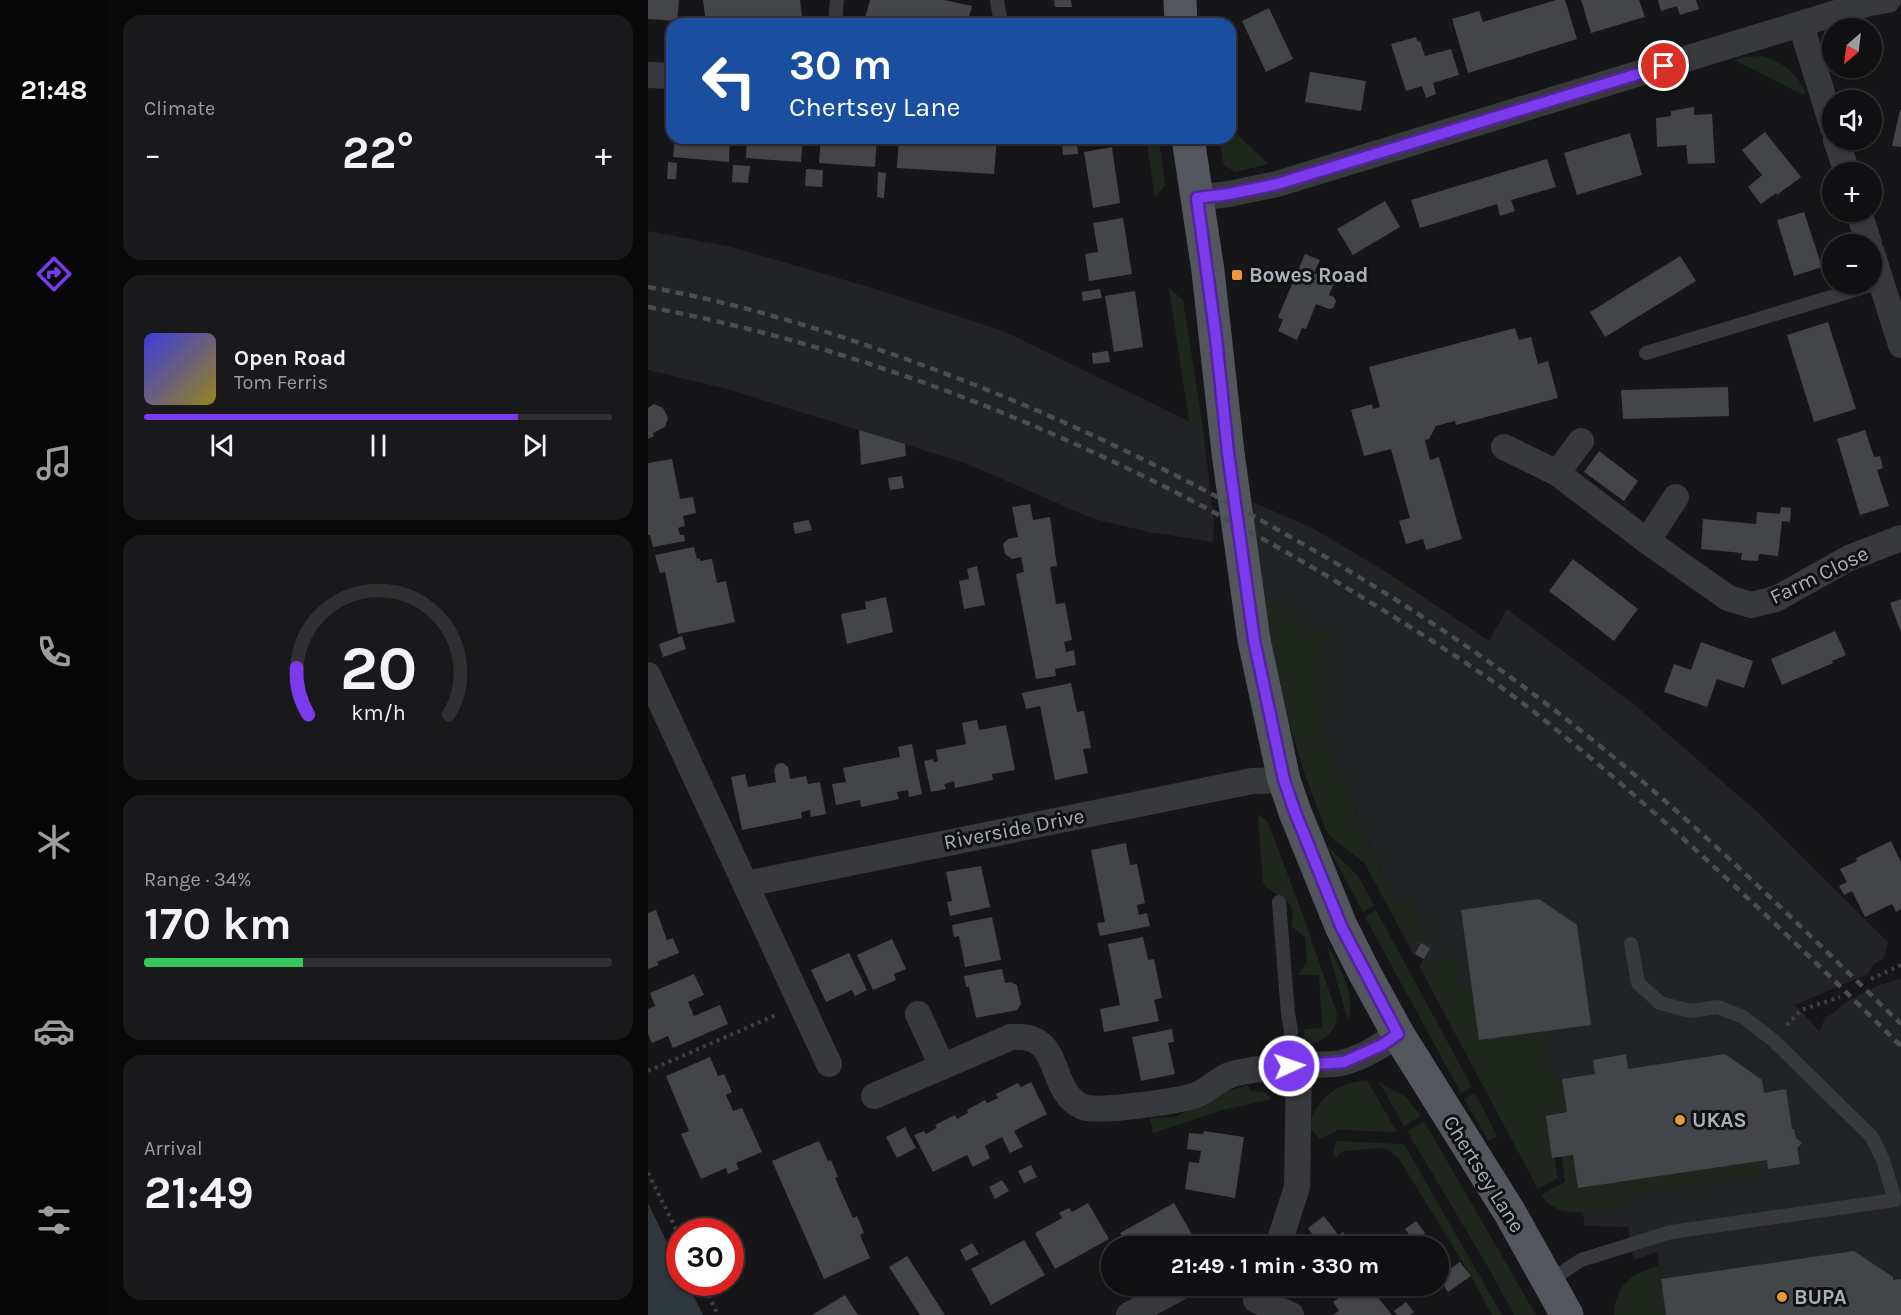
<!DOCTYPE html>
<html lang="en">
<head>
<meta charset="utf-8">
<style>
  body { margin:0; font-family:Karla,sans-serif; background:#19191b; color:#f1f3f6; height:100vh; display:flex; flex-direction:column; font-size:22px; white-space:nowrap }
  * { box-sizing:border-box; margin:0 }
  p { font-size:20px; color:#9c9d9f }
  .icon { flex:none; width:33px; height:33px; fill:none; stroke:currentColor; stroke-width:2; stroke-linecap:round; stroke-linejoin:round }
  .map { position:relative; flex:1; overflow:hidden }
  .drawer { display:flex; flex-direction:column; gap:15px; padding:15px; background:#09090a; width:540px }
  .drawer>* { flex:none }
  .hud { position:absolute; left:18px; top:18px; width:570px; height:126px; border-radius:18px; box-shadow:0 2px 4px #0004,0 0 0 2px #303032; background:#1a4fa0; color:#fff; overflow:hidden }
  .needle { width:39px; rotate:208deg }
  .controls { position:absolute; left:1174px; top:18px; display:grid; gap:12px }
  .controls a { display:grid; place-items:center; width:60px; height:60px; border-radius:50%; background:#101012; box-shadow:0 2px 4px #0004,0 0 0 2px #303032; font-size:30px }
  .speed { position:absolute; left:18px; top:1218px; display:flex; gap:12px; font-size:30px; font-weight:700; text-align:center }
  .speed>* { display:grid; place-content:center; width:78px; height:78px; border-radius:50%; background:#101012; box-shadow:0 2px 4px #0004,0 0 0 2px #303032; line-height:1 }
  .speed .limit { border:9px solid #d22; background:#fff; color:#111 }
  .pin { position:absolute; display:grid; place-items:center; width:51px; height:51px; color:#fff; margin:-26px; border:3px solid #fff; border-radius:50%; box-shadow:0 2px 6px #0007 }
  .me { position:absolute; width:66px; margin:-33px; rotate:87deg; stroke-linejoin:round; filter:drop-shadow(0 0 4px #0008) }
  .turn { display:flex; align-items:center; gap:21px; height:126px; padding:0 24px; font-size:27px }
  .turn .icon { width:78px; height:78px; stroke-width:2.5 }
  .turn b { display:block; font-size:42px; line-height:51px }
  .big { font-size:45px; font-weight:700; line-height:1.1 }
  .drawer .widget { flex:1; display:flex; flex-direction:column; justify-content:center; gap:9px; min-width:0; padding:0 21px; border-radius:18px; background:#19191b }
  .drawer .dial { align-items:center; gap:0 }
  .dial svg { height:156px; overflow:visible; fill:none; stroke:#303032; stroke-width:7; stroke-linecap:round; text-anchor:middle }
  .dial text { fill:#f1f3f6; stroke:none }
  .song { display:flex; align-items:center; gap:18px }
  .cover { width:72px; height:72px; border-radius:9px; background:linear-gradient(135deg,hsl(240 70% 55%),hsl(50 70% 35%)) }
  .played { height:6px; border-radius:3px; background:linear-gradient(90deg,#7c3aed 80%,#303032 80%) }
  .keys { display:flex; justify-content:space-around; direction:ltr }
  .heat { display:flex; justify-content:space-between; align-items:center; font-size:33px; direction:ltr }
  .charge { height:9px; border-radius:4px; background:linear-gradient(90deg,#34c759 34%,#303032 0) }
  .trip { position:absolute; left:453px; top:1236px; width:348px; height:60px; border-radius:30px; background:#101012; box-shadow:0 2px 4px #0004,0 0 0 2px #303032; font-weight:700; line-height:60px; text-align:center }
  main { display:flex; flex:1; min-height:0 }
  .menu { display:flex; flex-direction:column; width:108px; justify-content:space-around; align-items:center; background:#060607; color:#9c9d9f }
  .menu .icon { width:42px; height:42px }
  .menu .selected { color:#7c3aed }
  .menu b { font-size:27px; color:#f1f3f6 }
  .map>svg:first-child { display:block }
  .built { fill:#222325 }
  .green { fill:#1e261e }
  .water { fill:#2d373c }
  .building { fill:#434548 }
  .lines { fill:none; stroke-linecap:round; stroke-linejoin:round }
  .path { stroke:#3d4044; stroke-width:4; stroke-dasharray:3 4.5; stroke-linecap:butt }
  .service { stroke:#37393d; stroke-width:14 }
  .minor { stroke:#37393d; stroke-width:26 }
  .primary { stroke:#53565c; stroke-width:33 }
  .rail { stroke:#4a4d52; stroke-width:4.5; stroke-dasharray:8 6; stroke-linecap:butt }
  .route-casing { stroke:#51269a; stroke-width:15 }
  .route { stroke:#7c3aed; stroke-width:10 }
  .poi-dot { fill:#ec983a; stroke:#111113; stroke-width:2 }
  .labels { text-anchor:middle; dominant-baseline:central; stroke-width:6; stroke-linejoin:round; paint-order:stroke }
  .poi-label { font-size:21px; font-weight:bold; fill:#a9afb8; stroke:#111113; text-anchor:start }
  .street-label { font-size:21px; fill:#a9afb8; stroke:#111113 }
</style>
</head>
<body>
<main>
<nav class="menu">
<b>21:48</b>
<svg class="icon selected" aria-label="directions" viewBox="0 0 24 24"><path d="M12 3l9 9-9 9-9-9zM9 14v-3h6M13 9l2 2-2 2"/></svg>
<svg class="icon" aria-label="music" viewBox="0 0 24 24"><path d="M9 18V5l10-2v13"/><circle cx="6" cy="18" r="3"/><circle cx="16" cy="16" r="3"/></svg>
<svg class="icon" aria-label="phone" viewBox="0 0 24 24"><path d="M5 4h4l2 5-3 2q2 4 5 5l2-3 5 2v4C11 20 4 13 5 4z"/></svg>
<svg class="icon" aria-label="climate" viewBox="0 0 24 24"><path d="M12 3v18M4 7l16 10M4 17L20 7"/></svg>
<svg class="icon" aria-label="car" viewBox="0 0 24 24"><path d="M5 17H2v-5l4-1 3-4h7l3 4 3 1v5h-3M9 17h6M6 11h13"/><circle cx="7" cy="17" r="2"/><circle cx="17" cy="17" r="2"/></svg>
<svg class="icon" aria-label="filters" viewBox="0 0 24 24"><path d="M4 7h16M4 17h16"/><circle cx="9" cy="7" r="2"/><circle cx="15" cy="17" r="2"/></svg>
</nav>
<section class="drawer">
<div class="widget"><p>Climate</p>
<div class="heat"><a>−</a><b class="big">22°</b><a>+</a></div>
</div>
<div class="widget">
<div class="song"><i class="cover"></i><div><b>Open Road</b><p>Tom Ferris</p></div></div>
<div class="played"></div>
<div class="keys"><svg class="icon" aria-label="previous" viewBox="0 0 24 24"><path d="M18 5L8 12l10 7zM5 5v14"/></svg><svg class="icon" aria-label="pause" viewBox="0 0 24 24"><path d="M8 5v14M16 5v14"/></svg><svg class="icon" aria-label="next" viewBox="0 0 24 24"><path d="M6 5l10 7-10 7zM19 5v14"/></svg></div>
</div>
<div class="widget dial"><svg viewBox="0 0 100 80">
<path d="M14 69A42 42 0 1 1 86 69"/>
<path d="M14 69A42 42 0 0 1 8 45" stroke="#7c3aed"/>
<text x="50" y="56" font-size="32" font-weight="700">20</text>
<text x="50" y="72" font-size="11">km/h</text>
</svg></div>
<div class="widget"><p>Range · 34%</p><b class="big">170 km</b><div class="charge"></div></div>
<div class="widget"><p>Arrival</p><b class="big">21:49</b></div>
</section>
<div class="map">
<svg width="1253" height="1315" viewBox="0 0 1253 1315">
  <rect width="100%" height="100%" fill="#161618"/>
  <!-- built -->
  <g class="built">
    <polygon points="0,231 83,247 228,289 355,331 555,428 566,523 565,542 501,532 446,519 317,463 79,389 0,370"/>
    <polygon points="605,502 666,529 732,568 841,641 859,609 988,706 1108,811 1240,942 1236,958 1226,964 1220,974 1147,1005 1172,1032 1177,1017 1185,1014 1198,1002 1231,985 1253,979 1253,1315 1018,1315 1009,1252 986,1260 980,1227 937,1226 925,1155 904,1158 831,1040 823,988 811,988 780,961 764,953 759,942 762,941 674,729 656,622 616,595 608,545"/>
  </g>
  <!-- green -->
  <g class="green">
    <path d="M1113,56C1135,61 1148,73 1158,93L1153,94L1086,60L1097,57Z"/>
    <polygon points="582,127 620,164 588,172 577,166 574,159 572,138 582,138"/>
    <polygon points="498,138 511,138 517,185 507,198"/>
    <polygon points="521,288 535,300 555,428 541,421"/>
    <polygon points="616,595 694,646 692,649 679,641 671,653 671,658 681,665 679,672 685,677 679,685 683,689 678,697 693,708 671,711 674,729 746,903 765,899 767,920 790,918 791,923 767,926 767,933 777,932 777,937 759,942 717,864 682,836 677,828 658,778 640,719 623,641"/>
    <path d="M612,815L620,822L656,918L689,1014C689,1035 671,1044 653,1047L657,1029L674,1028L671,975H650L659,961L657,937L643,926C652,894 624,900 615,882L610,817Z"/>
    <polygon points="678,844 710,876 726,905 715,912"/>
    <polygon points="728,910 824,1087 813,1093 717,917"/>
    <path d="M678,942C691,967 708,991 700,1021Z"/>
    <polygon points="808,957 811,988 824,988 832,1040 898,1031 905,1080 914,1079 919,1112 898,1116 910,1178 890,1189 771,966 776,959 780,961"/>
    <path d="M719,1080L749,1132L691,1130L672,1139L661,1127C668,1097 690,1083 719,1080Z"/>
    <polygon points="731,1082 758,1097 773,1116 756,1126"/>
    <polygon points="600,1085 603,1091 616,1092 624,1099 575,1110 505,1133 502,1118 528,1117 574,1093"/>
    <polygon points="827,1093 849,1136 841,1141 816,1099"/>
    <polygon points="776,1121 888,1315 866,1315 840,1267 759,1131"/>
    <polygon points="688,1141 756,1144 854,1315 844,1315 823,1276 750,1157 739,1149 729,1148 697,1151 692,1153 688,1159 685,1153"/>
    <path d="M925,1155L931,1188L1108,1162L1110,1177L982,1195L983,1205C956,1209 911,1224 893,1195L917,1182L914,1156Z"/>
    <path d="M1011,1266L1018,1315H966C967,1285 984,1273 1011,1266Z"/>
  </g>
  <!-- water -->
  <polygon class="water" points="0,1203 31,1267 32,1282 39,1283 55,1315 0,1315"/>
  <!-- building -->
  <g class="building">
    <polygon points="0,0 31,0 29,21 0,19"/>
    <polygon points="55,0 152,0 154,17 92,24 58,24"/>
    <polygon points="222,0 296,0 324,6 319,24 244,24 217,18"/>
    <polygon points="406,0 423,0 424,7 407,7"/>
    <polygon points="908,0 917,0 929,39 820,73 804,19 831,11 835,22"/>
    <polygon points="933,0 991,0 997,17 943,33"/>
    <polygon points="1010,0 1048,0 1051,9 1032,15 1029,6 1013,11"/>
    <polygon points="621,8 645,59 618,72 594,21"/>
    <polygon points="768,37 770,42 772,41 777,56 803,49 811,75 785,83 788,94 778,98 774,86 758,91 743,44"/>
    <polygon points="662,72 718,81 713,111 657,102"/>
    <polygon points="1046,107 1046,115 1064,114 1067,163 1040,164 1038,145 1009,147 1008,118 1023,116 1023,111"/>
    <polygon points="1252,110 1253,110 1253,147 1244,146"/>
    <polygon points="1117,132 1153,177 1129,195 1128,193 1113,204 1100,187 1114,175 1094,150"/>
    <polygon points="982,133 994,175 929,195 916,153"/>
    <polygon points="27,138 82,138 81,162 25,157"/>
    <polygon points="99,138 155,138 153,162 98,158"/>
    <polygon points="173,138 229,138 227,167 171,163"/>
    <polygon points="251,138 349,138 346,174 249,168"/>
    <polygon points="429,144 430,154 415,155 414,145"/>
    <polygon points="464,147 472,203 445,208 436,152"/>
    <polygon points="899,159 908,187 863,200 867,211 852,216 849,204 772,228 763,200"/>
    <polygon points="20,162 29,163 28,179 19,179"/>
    <polygon points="85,165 102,166 100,183 84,182"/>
    <polygon points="158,169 175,170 174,187 157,186"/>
    <polygon points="230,172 238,173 236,198 229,197"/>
    <polygon points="737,201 752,227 705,255 689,229"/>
    <polygon points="1156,212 1174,267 1146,276 1129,220"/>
    <polygon points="475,218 484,274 441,281 437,254 450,252 445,223"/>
    <polygon points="657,254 672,260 666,273 687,281 681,295 686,297 688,301 685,308 681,309 668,304 658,329 654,328 649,340 630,331 635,320 630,317"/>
    <polygon points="1032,256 1048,281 957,337 942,312"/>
    <polygon points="452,289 454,298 435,301 434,292"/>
    <polygon points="487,291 495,347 466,352 457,296"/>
    <polygon points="1180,322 1208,409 1166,422 1139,335"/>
    <polygon points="867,328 871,340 883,337 890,364 900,361 910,398 808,425 807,421 788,426 781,439 777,440 782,460 791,457 814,539 778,550 775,539 758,544 751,521 762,518 743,449 716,456 703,410 724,404 725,409 732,407 721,367"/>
    <polygon points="460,351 462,362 445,364 444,353"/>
    <polygon points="1080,387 1081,416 975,419 973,390"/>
    <polygon points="6,404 15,408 20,418 17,427 5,433 6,436 0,439 0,408"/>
    <polygon points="211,430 257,444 258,456 213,465"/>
    <polygon points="1217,430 1226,457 1232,456 1235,468 1229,470 1241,506 1212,515 1189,439"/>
    <polygon points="951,451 990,481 976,501 936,472"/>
    <polygon points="24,459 32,499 45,497 48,513 35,516 37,526 30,528 32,535 36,535 37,541 5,547 2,535 0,535 0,463"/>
    <polygon points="254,476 256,488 242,490 240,478"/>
    <polygon points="382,504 385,520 402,517 409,566 402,567 408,604 417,603 424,640 416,642 418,652 426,650 428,665 407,669 408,676 388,679 368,574 376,572 373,557 364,559 357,554 355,544 360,539 370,537 364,507"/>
    <polygon points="1133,507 1143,508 1142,522 1134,521 1130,556 1111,554 1110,561 1093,560 1094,553 1053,549 1055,519 1108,524 1109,512 1132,514"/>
    <polygon points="161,520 164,530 147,534 145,523"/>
    <polygon points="46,547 49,559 52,558 52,561 64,559 69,583 78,581 87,622 30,634 17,572 12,573 7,555"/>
    <polygon points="925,559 990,609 966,641 901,591"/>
    <polygon points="329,566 337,605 316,609 311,581 321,579 319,569"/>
    <polygon points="238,597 245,632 199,644 193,614 218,609 217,602"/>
    <polygon points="1253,599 1253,632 1242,603"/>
    <polygon points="1187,631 1198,655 1184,661 1185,663 1134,685 1123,659"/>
    <polygon points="34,636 38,649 15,657 11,644"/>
    <polygon points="1053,642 1105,661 1096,688 1069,679 1059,707 1016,692 1026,664 1043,670"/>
    <polygon points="423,683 429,712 436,711 443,748 435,749 440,773 407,780 392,706 378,709 374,693"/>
    <polygon points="329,720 331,730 358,725 367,770 344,774 345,780 307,788 306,781 296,784 298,789 283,792 276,761 285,759 286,762 290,761 288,750 318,744 314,723"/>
    <polygon points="264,744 274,794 261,797 260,790 249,792 251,799 213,807 212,800 188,805 184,784 198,782 195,768 252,757 250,747"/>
    <polygon points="135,763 140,767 142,779 158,776 160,784 172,782 178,814 163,817 162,810 153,812 154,818 94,830 83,777 97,774 100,787 128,782 126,770 129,764"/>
    <polygon points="1243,841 1253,862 1253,909 1248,912 1244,904 1217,917 1204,891 1196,895 1191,886 1199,882 1192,869 1209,861 1208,858"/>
    <polygon points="478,843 482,865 489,864 497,903 489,905 491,915 499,913 502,926 452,936 449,923 457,922 443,850"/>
    <polygon points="333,866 342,907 302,916 299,902 304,901 298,872"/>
    <polygon points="891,899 929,925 943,1025 831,1040 813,910"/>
    <polygon points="8,910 19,940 25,938 31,953 9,962 11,965 0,969 0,913"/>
    <polygon points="344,917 353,960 317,967 311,936 306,937 304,925"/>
    <polygon points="495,937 500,960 506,959 514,998 506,1000 511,1021 456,1032 452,1009 472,1005 460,944"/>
    <polygon points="244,939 258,969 246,974 248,980 225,990 209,955"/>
    <polygon points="773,943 782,948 776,959 767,954"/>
    <polygon points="201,953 219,990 207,996 204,990 178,1002 163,970"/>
    <polygon points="354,969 357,983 362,982 369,985 373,1004 369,1010 328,1018 321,987 318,987 316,976"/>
    <polygon points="46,974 56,995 40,1002 46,1016 72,1005 80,1024 25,1048 20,1036 4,1043 0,1034 0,1009 7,1006 2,993"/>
    <polygon points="524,1029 526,1042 520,1043 527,1074 493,1081 484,1037"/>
    <polygon points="978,1054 980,1069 1077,1054 1114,1080 1116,1093 1138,1089 1144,1129 1146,1129 1148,1138 1154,1143 1149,1148 1152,1164 1120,1169 1119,1160 930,1188 925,1155 904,1158 898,1116 919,1112 914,1079 947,1074 945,1060"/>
    <polygon points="62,1057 70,1076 76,1074 84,1092 78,1095 85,1111 94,1108 114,1152 88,1163 91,1169 80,1174 78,1168 53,1179 33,1134 41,1131 18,1076"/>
    <polygon points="383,1082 399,1114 366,1131 375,1147 362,1153 354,1137 337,1146 342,1158 325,1167 319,1155 285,1172 266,1135 276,1131 278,1134 289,1128 287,1125 307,1115 309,1119 320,1113 319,1110 337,1100 339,1103 350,1098 348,1094 370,1083 373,1087"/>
    <polygon points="257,1127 268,1148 249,1158 238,1137"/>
    <polygon points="556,1131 596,1137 587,1198 537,1189 541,1162 551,1163 553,1151 539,1149 541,1133 555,1134"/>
    <polygon points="171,1141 180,1161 183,1160 190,1177 187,1178 205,1218 209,1216 216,1233 212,1235 222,1258 176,1279 124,1161"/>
    <polygon points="383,1165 389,1177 376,1183 370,1171"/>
    <polygon points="354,1180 361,1191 347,1199 341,1187"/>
    <polygon points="440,1203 461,1239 407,1269 387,1233 414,1218 411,1213 421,1208 424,1212"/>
    <polygon points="526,1203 546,1238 531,1246 479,1246 472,1233"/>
    <polygon points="676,1216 690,1235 695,1232 706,1246 673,1246 660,1228"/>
    <polygon points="768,1221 777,1233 766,1241 757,1229"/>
    <polygon points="376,1240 397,1275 343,1305 323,1269"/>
    <polygon points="324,1243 331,1254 318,1261 312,1250"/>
    <polygon points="793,1243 801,1255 790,1262 790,1246 788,1246"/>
    <polygon points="1206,1251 1245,1277 1245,1280 1253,1279 1253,1315 1018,1315 1013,1279"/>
    <polygon points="259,1256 297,1315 272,1315 241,1267"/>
    <polygon points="812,1262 823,1276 800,1292 790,1277"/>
    <polygon points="707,1286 732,1286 725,1291 744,1315 685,1315 691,1311 685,1302"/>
    <polygon points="197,1295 210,1315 164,1315"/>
    <polygon points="758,1302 766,1312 762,1315 749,1315 746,1311"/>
  </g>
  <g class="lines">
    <!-- path -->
    <g class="path">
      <polyline points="1223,979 1253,965"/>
      <polyline points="1139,1025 1153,1010 1192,997"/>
      <polyline points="0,1071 128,1015"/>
      <polyline points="0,1173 32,1237"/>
      <polyline points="54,1282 70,1315"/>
      <polyline points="39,1283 41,1282"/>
    </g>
    <!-- service -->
    <g class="service">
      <polyline points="349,0 353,24"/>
      <polyline points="187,24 189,0"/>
      <polyline points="998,353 1233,282"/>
      <polyline points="631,902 640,1014 643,1030 641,1067"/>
      <polyline points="901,1281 933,1260 1023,1232 1247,1200 1235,1160 1224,1137 1125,1040 1095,1017 1070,1007 1042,1011 1012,1003 990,983 983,944"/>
    </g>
    <!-- minor -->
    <g class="minor">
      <polyline points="1153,25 1185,128"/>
      <polyline points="0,75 24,76"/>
      <polyline points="1188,140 1199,172"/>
      <polyline points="549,198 581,194 629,184 1221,3 1240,0"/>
      <polyline points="1211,212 1221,244"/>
      <polyline points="1224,253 1253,345"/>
      <polyline points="856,447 909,473 999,541 1080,598 1103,605 1128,599 1201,558 1253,538"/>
      <polyline points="909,473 933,441"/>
      <polyline points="999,541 1028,497"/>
      <polyline points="0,675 181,1064"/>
      <polyline points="98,884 604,781 636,780"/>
      <polyline points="270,1014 294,1066"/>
      <path d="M226,1096L363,1037C418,1032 397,1091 435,1107C450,1113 531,1101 548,1095C562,1090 573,1076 588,1073C608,1069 631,1066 652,1065C667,1064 683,1066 697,1062C716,1057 734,1045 750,1034"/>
      <polyline points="630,1246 649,1187 651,1065"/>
      <polyline points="608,1300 643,1315"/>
      <polyline points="481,1315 534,1286"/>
    </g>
    <!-- primary -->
    <g class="primary">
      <polyline points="532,0 533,24"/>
      <polyline points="540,138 560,271 580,453 606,640 636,780 647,812 693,926 716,972 750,1034 862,1213 919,1315"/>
    </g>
    <!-- rail -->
    <g class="rail">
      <path d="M0,287C97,304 193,335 285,369C399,411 508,463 614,521C730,585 839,655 942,738C1052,826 1152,926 1253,1024"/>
      <path d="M0,307C253,354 494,462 712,596C769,631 832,670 885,711C1015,814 1135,930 1253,1046"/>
    </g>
  </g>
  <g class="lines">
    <!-- route casing -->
    <g class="route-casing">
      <polyline id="route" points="641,1066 696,1062 734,1045 750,1034 693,926 647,812 636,780 606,640 580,453 568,338 549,198 581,194 629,184 1016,66"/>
    </g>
    <!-- route -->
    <use href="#route" class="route"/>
  </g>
  <!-- markers -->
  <g class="poi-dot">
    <rect x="583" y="269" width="12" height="12" rx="3"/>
    <circle cx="1032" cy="1120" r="6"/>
    <circle cx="1134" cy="1297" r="6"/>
  </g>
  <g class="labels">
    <!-- poi labels -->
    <g class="poi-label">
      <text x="601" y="275">Bowes Road</text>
      <text x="1044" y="1120">UKAS</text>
      <text x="1146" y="1297">BUPA</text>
    </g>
    <!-- street labels -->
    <g class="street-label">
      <text transform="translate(1171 575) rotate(-26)">Farm Close</text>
      <text transform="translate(366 829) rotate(-11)">Riverside Drive</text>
      <text transform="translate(836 1174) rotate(58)">Chertsey Lane</text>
    </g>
  </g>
</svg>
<div class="controls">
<a><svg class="needle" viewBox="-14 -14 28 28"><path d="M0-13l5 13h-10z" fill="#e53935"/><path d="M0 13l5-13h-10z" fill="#9c9d9f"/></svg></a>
<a><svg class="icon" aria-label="sound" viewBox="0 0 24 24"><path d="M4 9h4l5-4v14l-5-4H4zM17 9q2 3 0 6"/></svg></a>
<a>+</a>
<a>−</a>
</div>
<div class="speed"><div class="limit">30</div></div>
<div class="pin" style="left:1016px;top:66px;background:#d93025"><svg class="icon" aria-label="arrive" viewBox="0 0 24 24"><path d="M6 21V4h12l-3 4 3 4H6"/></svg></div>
<svg class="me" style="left:641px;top:1066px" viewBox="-20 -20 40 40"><circle r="17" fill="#7c3aed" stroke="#fff" stroke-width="3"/><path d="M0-11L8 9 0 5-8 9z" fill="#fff"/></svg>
<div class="trip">21:49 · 1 min · 330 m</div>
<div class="hud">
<div class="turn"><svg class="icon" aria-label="left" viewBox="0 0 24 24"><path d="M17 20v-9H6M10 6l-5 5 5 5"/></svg><div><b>30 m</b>Chertsey Lane</div></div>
</div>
</div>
</main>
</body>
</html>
